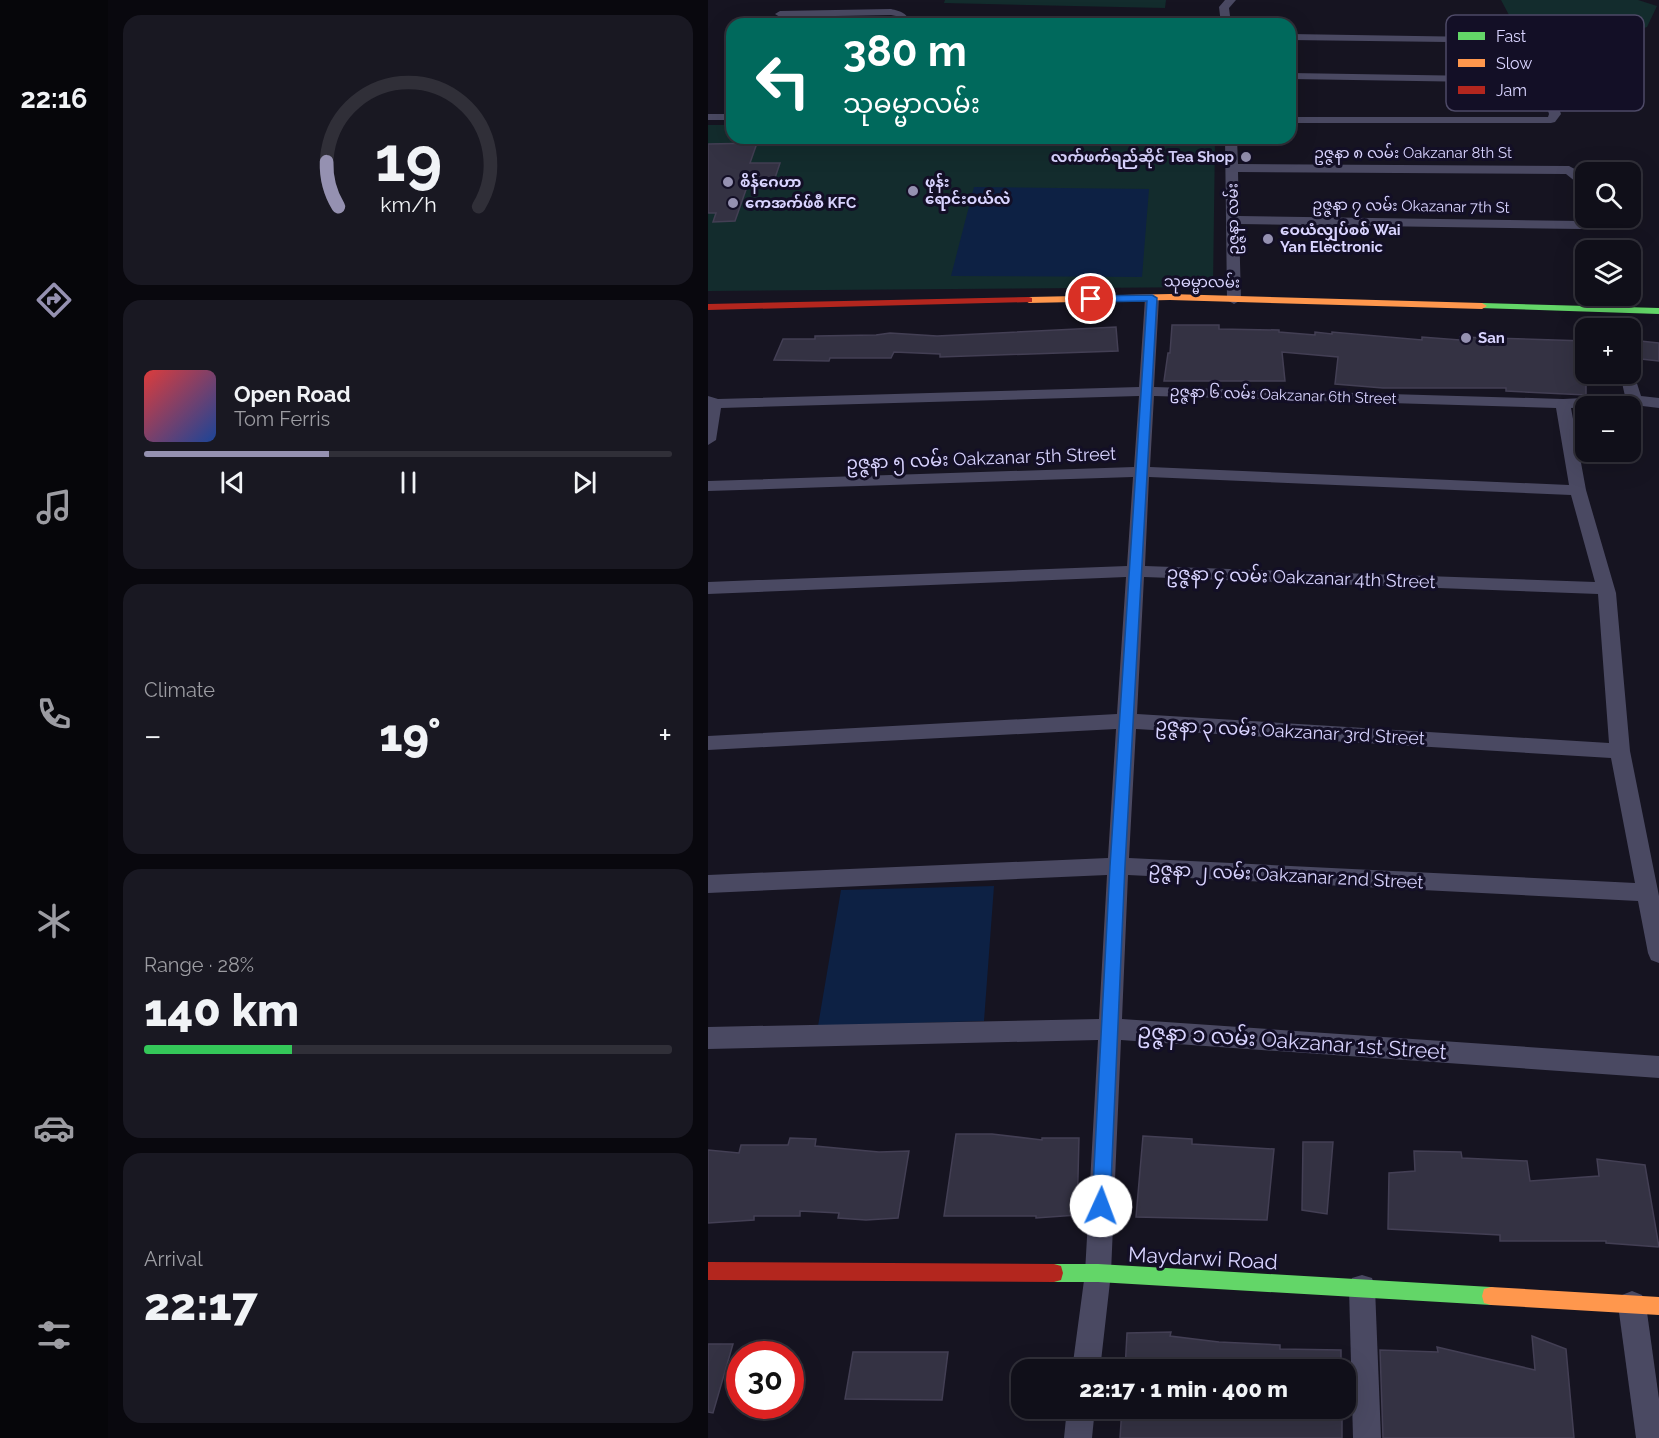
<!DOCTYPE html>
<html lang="en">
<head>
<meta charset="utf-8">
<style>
  body { margin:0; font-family:Raleway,"Noto Sans Myanmar",sans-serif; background:#191822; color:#f1f3f6; height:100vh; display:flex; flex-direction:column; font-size:22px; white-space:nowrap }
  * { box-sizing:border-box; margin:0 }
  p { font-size:20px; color:#9c9ca2 }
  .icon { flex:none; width:33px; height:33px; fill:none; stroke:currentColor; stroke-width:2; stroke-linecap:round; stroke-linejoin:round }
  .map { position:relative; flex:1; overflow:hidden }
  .details { display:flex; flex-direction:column; gap:15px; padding:15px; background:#09080e; width:600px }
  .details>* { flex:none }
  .top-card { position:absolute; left:18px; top:18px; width:570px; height:126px; border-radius:18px; box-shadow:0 6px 24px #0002,0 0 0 2px #302f38; background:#00695c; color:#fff; overflow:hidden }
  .controls { position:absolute; left:867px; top:162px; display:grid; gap:12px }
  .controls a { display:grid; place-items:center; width:66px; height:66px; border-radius:12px; background:#100f19; box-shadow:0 6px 24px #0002,0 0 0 2px #302f38; font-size:30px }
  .speed { position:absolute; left:18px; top:1341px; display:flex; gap:12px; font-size:30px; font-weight:700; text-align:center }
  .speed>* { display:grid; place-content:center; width:78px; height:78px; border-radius:50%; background:#100f19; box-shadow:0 6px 24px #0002,0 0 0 2px #302f38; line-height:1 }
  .speed .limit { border:9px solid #d22; background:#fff; color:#111 }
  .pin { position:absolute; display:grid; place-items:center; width:51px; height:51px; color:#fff; margin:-26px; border:3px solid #fff; border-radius:50%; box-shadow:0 2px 6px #0007 }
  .me { position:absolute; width:66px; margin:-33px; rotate:2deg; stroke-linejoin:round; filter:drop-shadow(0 0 4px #0008) }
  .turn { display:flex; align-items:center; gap:21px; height:126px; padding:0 18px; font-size:27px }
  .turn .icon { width:78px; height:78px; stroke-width:2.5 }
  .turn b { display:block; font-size:42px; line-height:51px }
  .big { font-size:45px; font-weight:800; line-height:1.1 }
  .details .widget { flex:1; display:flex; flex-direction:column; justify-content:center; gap:9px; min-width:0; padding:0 21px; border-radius:18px; background:#191822 }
  .details .dial { align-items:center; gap:0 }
  .dial svg { height:156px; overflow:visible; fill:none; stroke:#302f38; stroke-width:7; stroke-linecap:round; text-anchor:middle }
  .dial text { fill:#f1f3f6; stroke:none }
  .song { display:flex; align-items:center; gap:18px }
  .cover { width:72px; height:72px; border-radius:9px; background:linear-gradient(135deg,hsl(0 70% 55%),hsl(220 70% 35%)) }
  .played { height:6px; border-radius:3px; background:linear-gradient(90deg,#9591b1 35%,#302f38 35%) }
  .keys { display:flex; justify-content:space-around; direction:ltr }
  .heat { display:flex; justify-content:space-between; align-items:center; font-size:33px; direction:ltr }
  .charge { height:9px; border-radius:4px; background:linear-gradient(90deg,#34c759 28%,#302f38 0) }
  .trip { position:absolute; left:303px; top:1359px; width:345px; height:60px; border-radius:18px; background:#100f19; box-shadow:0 6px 24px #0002,0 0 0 2px #302f38; font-weight:800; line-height:60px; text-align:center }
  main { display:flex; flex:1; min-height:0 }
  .tabs { display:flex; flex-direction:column; width:108px; justify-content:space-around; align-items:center; background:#06060a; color:#9c9ca2 }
  .tabs .icon { width:42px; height:42px }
  .tabs .active { color:#9591b1 }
  .tabs b { font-size:27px; color:#f1f3f6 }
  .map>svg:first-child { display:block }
  .green { fill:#132c2d }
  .water { fill:#0d2144 }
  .building { fill:#343243; stroke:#433f54; stroke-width:1.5 }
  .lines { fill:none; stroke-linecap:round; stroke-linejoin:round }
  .street { fill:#4a4962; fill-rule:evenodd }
  .fast { fill:#63d668; fill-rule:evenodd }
  .slow { fill:#ff974d; fill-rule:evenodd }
  .jam { fill:#b3261e; fill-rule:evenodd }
  .route { fill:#1a73e8; stroke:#114b97; stroke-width:1.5 }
  .poi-dot { fill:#9591b1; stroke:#130f26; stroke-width:2 }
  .labels { text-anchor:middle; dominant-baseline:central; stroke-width:6; stroke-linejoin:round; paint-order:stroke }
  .far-street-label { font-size:15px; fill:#d9d4ff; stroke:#130f26 }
  .far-poi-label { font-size:15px; font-weight:bold; fill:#d9d4ff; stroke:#130f26; text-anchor:start }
  .street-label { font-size:18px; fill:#d9d4ff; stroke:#130f26 }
  .near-street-label { font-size:21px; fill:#d9d4ff; stroke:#130f26 }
  .key { fill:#130f26; stroke:#4e4a67; stroke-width:1.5 }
  .key-label { font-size:16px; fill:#d9d4ff }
</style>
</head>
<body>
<main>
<nav class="tabs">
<b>22:16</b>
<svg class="icon active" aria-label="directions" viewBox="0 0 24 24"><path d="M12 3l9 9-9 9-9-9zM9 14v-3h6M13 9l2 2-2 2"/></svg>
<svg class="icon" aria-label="music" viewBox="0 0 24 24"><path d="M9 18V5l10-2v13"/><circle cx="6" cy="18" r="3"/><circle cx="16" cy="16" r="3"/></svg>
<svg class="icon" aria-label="phone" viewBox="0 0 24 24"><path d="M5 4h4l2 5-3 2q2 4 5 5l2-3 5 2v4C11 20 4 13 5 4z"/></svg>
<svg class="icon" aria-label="climate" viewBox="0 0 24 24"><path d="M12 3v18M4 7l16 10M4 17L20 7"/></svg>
<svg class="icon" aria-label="car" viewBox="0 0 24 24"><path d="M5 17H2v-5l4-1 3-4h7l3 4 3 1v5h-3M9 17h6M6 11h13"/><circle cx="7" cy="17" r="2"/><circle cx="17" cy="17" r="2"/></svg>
<svg class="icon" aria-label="filters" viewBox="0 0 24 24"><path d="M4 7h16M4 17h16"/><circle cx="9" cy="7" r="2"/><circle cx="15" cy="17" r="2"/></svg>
</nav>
<section class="details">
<div class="widget dial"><svg viewBox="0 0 100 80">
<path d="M14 69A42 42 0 1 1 86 69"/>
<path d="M14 69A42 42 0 0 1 8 46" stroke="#9591b1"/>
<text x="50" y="56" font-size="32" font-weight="700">19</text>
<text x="50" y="72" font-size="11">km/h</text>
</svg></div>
<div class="widget">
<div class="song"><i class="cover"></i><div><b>Open Road</b><p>Tom Ferris</p></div></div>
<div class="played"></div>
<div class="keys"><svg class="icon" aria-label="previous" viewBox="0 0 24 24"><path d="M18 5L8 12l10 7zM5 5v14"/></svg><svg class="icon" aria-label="pause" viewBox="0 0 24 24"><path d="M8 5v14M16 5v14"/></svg><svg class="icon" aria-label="next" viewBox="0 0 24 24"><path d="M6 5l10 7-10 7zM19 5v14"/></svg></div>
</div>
<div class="widget"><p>Climate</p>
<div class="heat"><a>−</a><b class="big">19°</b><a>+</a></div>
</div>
<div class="widget"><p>Range · 28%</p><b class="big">140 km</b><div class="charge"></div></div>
<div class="widget"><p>Arrival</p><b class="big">22:17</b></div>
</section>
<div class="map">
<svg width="951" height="1438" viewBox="0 0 951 1438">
  <rect width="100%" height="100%" fill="#161421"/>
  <!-- green -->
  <g class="green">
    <polygon points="237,0 458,0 457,8 236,3"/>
    <polygon points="793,0 930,0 949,6 939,27 933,29 801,15"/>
    <polygon points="0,125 24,125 24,138 507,138 505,287 0,291"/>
  </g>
  <!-- water -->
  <g class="water">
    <polygon points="266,187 441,189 434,277 243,276"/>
    <polygon points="286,886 276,1021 110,1026 133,890"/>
  </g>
  <!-- building -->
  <g class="building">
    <polygon points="49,143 42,163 72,163 65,184 40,184 27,221 5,222 8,213 0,213 0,144"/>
    <polygon points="464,325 511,325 511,329 571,330 571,332 607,335 607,332 624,334 624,332 714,340 714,337 752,340 752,337 878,341 878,395 798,391 798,388 675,388 627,384 630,357 574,352 577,381 456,381 460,353 462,353"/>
    <polygon points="408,327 410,351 232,357 232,354 186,352 183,358 122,358 121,361 66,360 75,339 107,339 107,336 168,335 182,333 229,336"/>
    <polygon points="923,340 951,343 951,361 924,358"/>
    <polygon points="248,1134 284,1134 334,1140 334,1138 371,1138 369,1215 328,1218 328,1216 236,1216"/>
    <polygon points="435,1136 484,1139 484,1144 566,1149 559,1220 428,1217"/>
    <polygon points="82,1138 108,1139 107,1146 171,1152 201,1151 190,1218 158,1220 130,1218 131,1213 92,1211 92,1216 46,1216 46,1220 0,1223 0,1150 31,1153 33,1145 80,1145"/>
    <polygon points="595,1142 625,1142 619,1214 594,1210"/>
    <polygon points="706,1151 753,1152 754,1158 819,1161 822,1181 891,1176 889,1159 937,1165 951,1247 898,1243 898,1241 792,1241 792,1235 680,1229 681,1173 707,1171"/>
    <polygon points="463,1332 462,1336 511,1342 572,1345 572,1349 633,1350 633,1370 417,1370 419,1333"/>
    <polygon points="824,1336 858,1349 866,1438 675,1438 672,1350 730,1352 729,1347 827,1370"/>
    <polygon points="0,1344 25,1344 5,1413 0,1412"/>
    <polygon points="145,1352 240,1352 234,1400 137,1399"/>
    <polygon points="414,1408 634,1408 634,1438 412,1438"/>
  </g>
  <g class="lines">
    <!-- street -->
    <g class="street">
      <polygon points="517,0 528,0 521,8 523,24 513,24 511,7"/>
      <path d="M183,9C192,11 201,13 201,24H191L188,16L183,15L72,17L67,14L72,11Z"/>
      <polygon points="582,34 826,38 853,114 847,122 843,123 582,123 582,117 840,117 841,114 831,83 582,79 582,73 829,77 818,43 582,40"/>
      <rect x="0" y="114" width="24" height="6"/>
      <polygon points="517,138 529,138 530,164 861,166 878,175 878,190 858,174 530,172 531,216 874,221 881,218 893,218 887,227 874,229 531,224 533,300 526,304 519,300"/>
      <path d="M444,294L451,298L446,387L855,399L917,396L912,374H922V370L926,374L933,396L951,398V408L926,405L863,408L878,490L908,593L922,751L951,896V963L943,960L940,953L930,901L420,875L414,1019L951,1056V1078L413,1040L403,1273L392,1370H364L377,1273L390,1040L0,1049V1027L391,1019L399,875L0,893V875L400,858L408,729L0,750V736L409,714L418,577L0,594V582L419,566L425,477L0,491V481L426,467L431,396L13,408L8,440L0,445V396L10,399L431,387L437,298ZM446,396L848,408L861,485L442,467ZM441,477L863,495L887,582L437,566ZM436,577L890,594L901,743L429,714ZM428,729L903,758L927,883L421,858Z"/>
      <polygon points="905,319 910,320 913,328 899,328 898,323"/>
      <polygon points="654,1275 664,1278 667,1288 673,1438 645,1438 641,1288 644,1278"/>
      <polygon points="924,1291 934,1295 938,1305 951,1399 951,1438 928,1438 910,1305 914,1295"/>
      <polygon points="359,1408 387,1408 384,1438 356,1438"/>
    </g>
    <!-- fast -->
    <g class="fast">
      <polygon points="774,303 951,308 951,314 771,308 769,306"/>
      <polygon points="346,1264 390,1264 783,1287 790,1289 792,1296 790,1303 783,1305 390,1282 346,1282 339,1280 337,1273 339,1266"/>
    </g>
    <!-- slow -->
    <g class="slow">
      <polygon points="462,294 774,303 779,306 774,309 462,300 321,303 316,300 321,297"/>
      <polygon points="783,1287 951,1297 951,1315 783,1305 776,1303 774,1296 776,1289"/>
    </g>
    <!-- jam -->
    <g class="jam">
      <polygon points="321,297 324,298 324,302 0,310 0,304"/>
      <polygon points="0,1262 346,1264 353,1266 355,1273 353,1280 346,1282 0,1280"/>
    </g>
  </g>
  <!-- route -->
  <polygon class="route" points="444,295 449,298 417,866 402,1206 400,1212 393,1215 387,1212 384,1206 402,866 439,301 383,302 378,299 383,296"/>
  <!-- markers -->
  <g class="poi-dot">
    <circle cx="538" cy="157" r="6"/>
    <circle cx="20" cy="182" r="6"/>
    <circle cx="205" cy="191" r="6"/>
    <circle cx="25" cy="203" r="6"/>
    <circle cx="560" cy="239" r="6"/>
    <circle cx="758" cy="338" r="6"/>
  </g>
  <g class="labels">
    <!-- far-street labels -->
    <g class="far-street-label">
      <text x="705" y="153">ဥဇ္ဇနာ ၈ လမ်း Oakzanar 8th St</text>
      <text transform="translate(703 206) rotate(1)">ဥဇ္ဇနာ ၇ လမ်း Okazanar 7th St</text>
      <text transform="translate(525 219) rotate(-91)">ဥဇ္ဇနာ လမ်း</text>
      <text transform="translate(494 282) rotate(1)">သုဓမ္မာလမ်း</text>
      <text transform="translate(575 395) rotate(2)">ဥဇ္ဇနာ ၆ လမ်း Oakzanar 6th Street</text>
    </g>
    <!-- far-poi labels -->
    <g class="far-poi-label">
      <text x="526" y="157" text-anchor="end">လက်ဖက်ရည်ဆိုင် Tea Shop</text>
      <text x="32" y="182">စိန်ဂေဟာ</text>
      <text x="217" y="182">ဖုန်း<tspan x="217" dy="17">ရောင်းဝယ်လဲ</tspan></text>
      <text x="37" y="203">ကေအက်ဖ်စီ KFC</text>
      <text x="572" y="230">ဝေယံလျှပ်စစ် Wai<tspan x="572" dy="17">Yan Electronic</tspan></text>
      <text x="770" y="338">San</text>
    </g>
    <!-- street labels -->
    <g class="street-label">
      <text transform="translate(273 458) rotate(-2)">ဥဇ္ဇနာ ၅ လမ်း Oakzanar 5th Street</text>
      <text transform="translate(593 577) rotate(2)">ဥဇ္ဇနာ ၄ လမ်း Oakzanar 4th Street</text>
      <text transform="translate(582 731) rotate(3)">ဥဇ္ဇနာ ၃ လမ်း Oakzanar 3rd Street</text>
      <text transform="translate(578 875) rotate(3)">ဥဇ္ဇနာ ၂ လမ်း Oakzanar 2nd Street</text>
    </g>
    <!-- near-street labels -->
    <g class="near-street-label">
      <text transform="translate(584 1041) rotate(4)">ဥဇ္ဇနာ ၁ လမ်း Oakzanar 1st Street</text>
      <text transform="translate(495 1258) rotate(3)">Maydarwi Road</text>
    </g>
  </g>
  <!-- legend -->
  <rect x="738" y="15" width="198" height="96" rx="9" class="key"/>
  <rect x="750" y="32" width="27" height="8" fill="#63d668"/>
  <rect x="750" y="59" width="27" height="8" fill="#ff974d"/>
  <rect x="750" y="86" width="27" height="8" fill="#b3261e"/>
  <g class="key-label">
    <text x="788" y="42">Fast</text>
    <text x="788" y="69">Slow</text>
    <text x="788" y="96">Jam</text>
  </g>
</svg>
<div class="controls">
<a><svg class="icon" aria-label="search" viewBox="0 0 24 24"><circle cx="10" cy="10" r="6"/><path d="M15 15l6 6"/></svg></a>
<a><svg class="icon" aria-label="layers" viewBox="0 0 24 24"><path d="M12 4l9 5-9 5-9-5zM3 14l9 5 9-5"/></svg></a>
<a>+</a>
<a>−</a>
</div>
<div class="speed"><div class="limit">30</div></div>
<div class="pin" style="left:383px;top:299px;background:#d93025"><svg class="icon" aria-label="arrive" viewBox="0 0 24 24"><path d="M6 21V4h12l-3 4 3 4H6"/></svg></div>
<svg class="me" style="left:393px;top:1206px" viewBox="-20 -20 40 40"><circle r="19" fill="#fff"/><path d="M0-13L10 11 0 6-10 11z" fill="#1a73e8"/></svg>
<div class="trip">22:17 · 1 min · 400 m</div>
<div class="top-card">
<div class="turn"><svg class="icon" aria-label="left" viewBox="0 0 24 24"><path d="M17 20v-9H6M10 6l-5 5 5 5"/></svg><div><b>380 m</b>သုဓမ္မာလမ်း</div></div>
</div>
</div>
</main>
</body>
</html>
